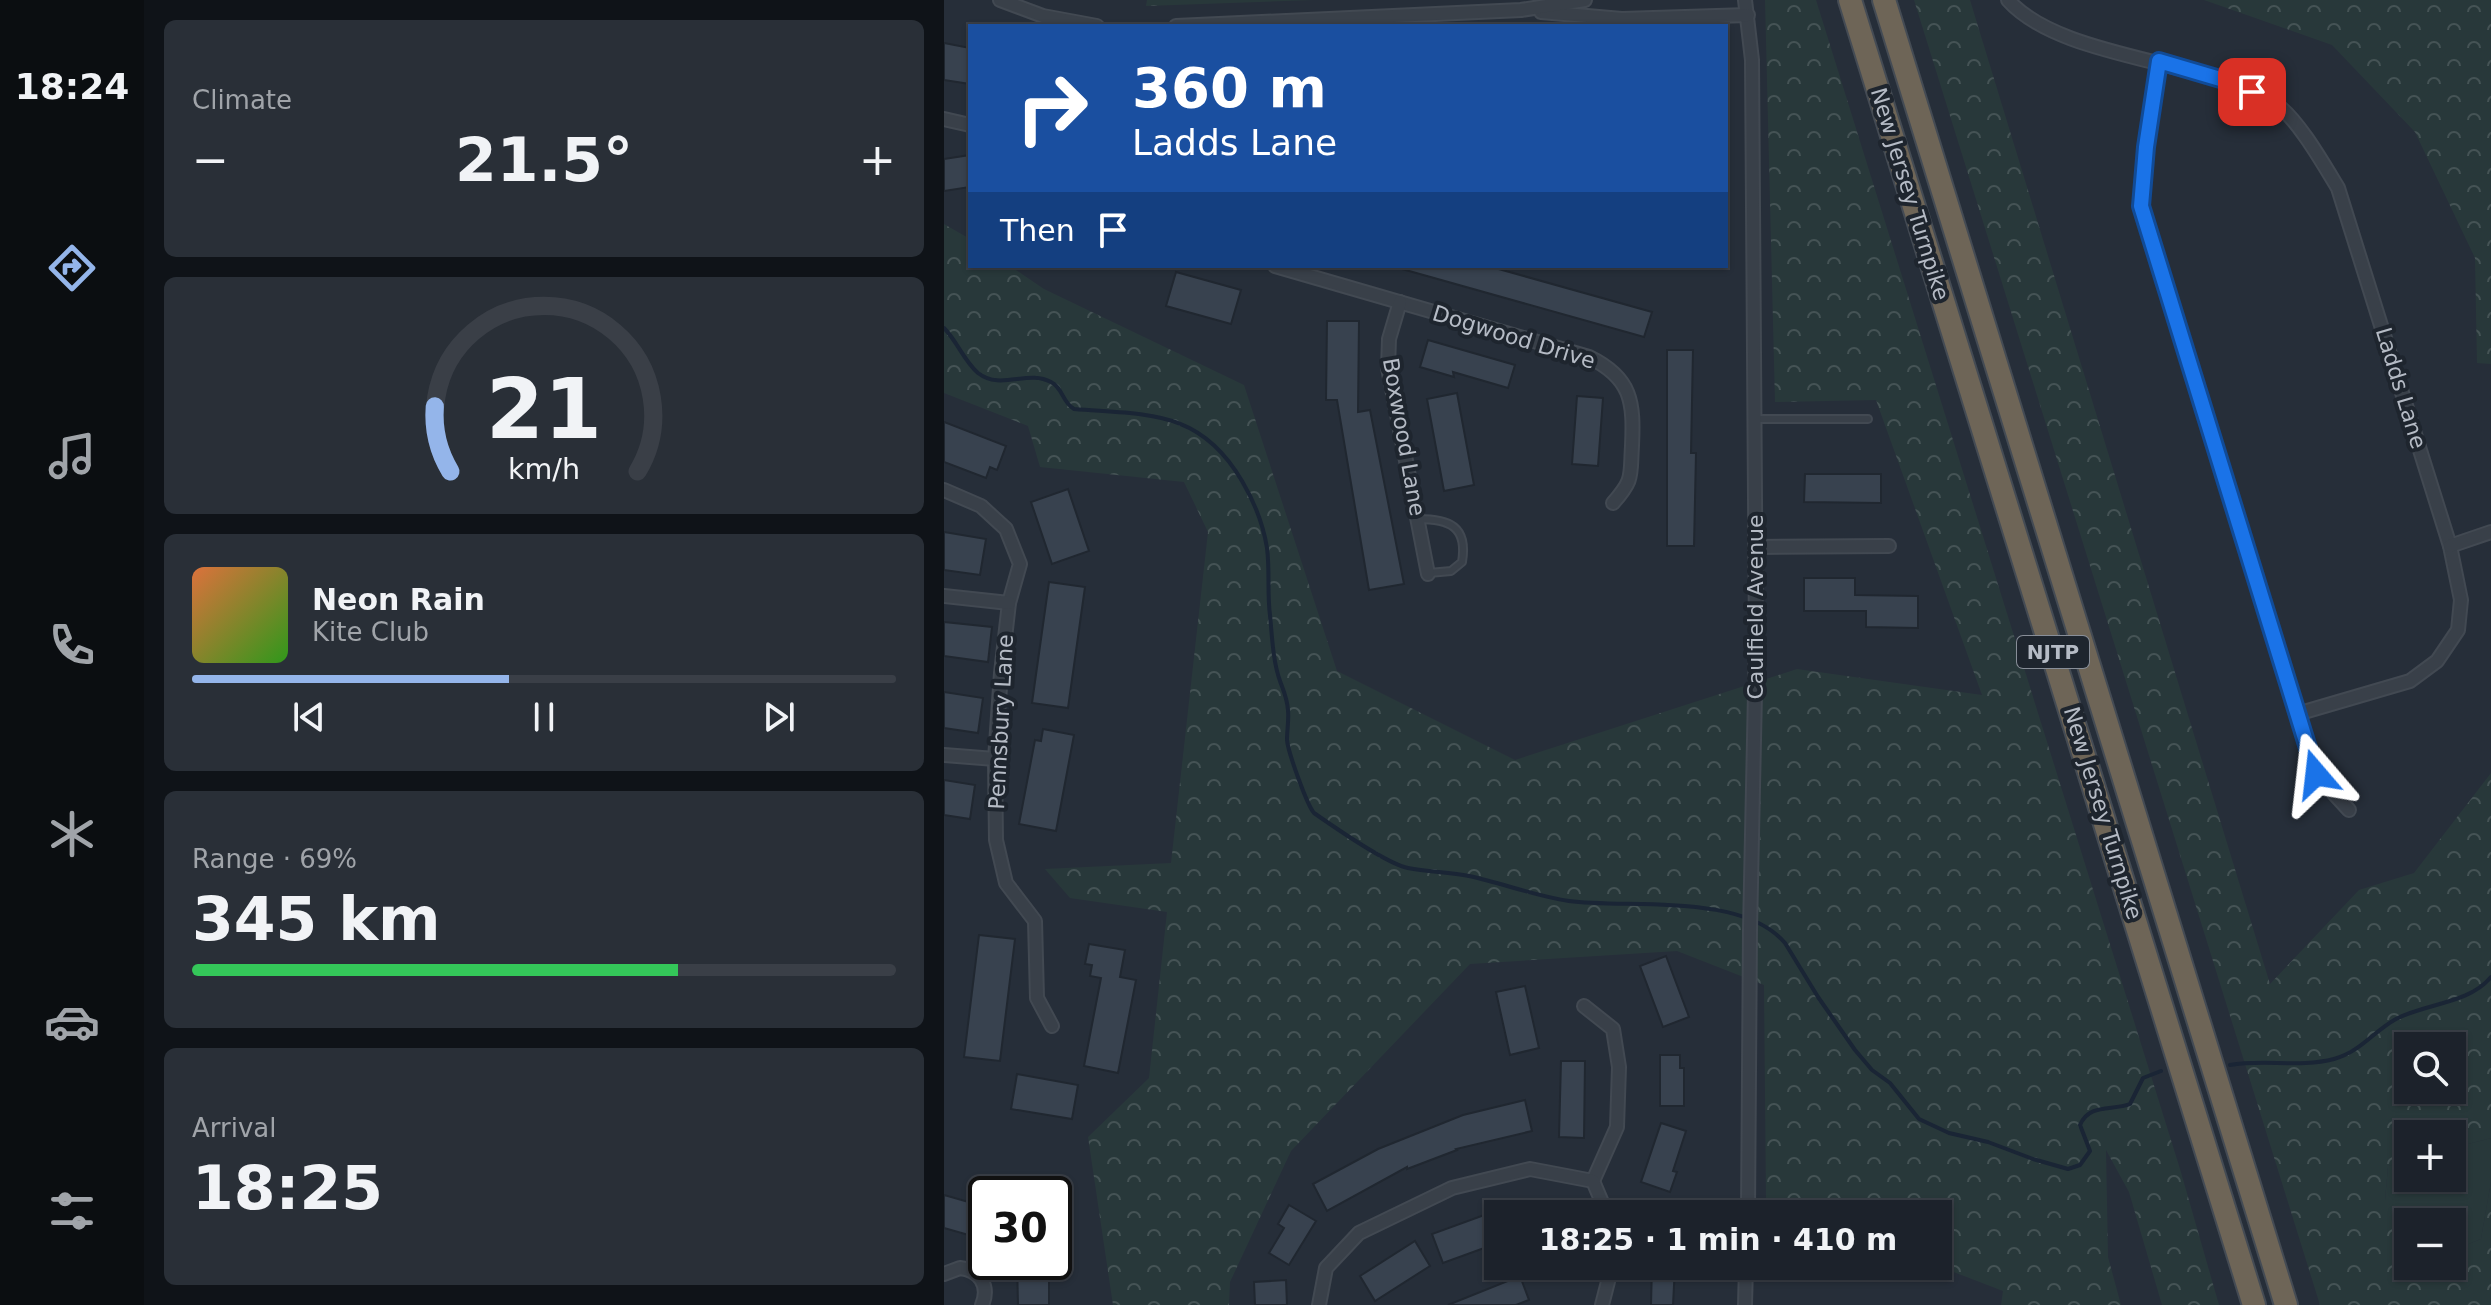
<!DOCTYPE html>
<html lang="en">
<head>
<meta charset="utf-8">
<style>
  body { margin:0; font-family:"DejaVu Sans",sans-serif; background:#292f37; color:#f1f3f6; height:100vh; display:flex; flex-direction:column; font-size:30px; white-space:nowrap }
  * { box-sizing:border-box; margin:0 }
  p { font-size:26px; color:#a0a4a9 }
  .icon { flex:none; width:44px; height:44px; fill:none; stroke:currentColor; stroke-width:2; stroke-linecap:round; stroke-linejoin:round }
  .map { position:relative; flex:1; overflow:hidden }
  .panel { display:flex; flex-direction:column; gap:20px; padding:20px; background:#0f1318; width:800px }
  .panel>* { flex:none }
  .hud { position:absolute; left:24px; top:24px; width:760px; height:244px; border-radius:0px; box-shadow:0 2px 6px #0004,0 0 0 2px #3a3f47; background:#1a4fa0; color:#fff; overflow:hidden }
  .tools { position:absolute; left:1450px; top:1032px; display:grid; gap:16px }
  .tools a { display:grid; place-items:center; width:72px; height:72px; border-radius:0px; background:#1c222b; box-shadow:0 2px 6px #0004,0 0 0 2px #3a3f47; font-size:40px }
  .speed { position:absolute; left:24px; top:1176px; display:flex; gap:16px; font-size:40px; font-weight:700; text-align:center }
  .speed>* { display:grid; place-content:center; width:104px; height:104px; border-radius:50%; background:#1c222b; box-shadow:0 2px 6px #0004,0 0 0 2px #3a3f47; line-height:1 }
  .speed .limit { border:4px solid #111; border-radius:12px; background:#fff; color:#111 }
  .pin { position:absolute; display:grid; place-items:center; width:68px; height:68px; color:#fff; margin:-34px; border-radius:16px; box-shadow:0 4px 12px #0006 }
  .me { position:absolute; width:88px; margin:-44px; rotate:343deg; stroke-linejoin:round; filter:drop-shadow(0 0 6px #0008) }
  .turn { display:flex; align-items:center; gap:28px; height:168px; padding:0 32px; font-size:36px }
  .turn .icon { width:104px; height:104px; stroke-width:2.5 }
  .turn b { display:block; font-size:56px; line-height:68px }
  .then { display:flex; align-items:center; height:76px; padding:0 32px; background:#0003; gap:16px; font-size:30px }
  .big { font-size:60px; font-weight:700; line-height:1.1 }
  .panel .widget { flex:1; display:flex; flex-direction:column; justify-content:center; gap:12px; min-width:0; padding:0 28px; border-radius:12px; background:#292f37 }
  .panel .dial { align-items:center; gap:0 }
  .dial svg { height:208px; overflow:visible; fill:none; stroke:#3a3f47; stroke-width:7; stroke-linecap:round; text-anchor:middle }
  .dial text { fill:#f1f3f6; stroke:none }
  .song { display:flex; align-items:center; gap:24px }
  .cover { width:96px; height:96px; border-radius:12px; background:linear-gradient(135deg,hsl(20 70% 55%),hsl(110 70% 35%)) }
  .played { height:8px; border-radius:4px; background:linear-gradient(90deg,#94b5ea 45%,#3a3f47 45%) }
  .keys { display:flex; justify-content:space-around; direction:ltr }
  .heat { display:flex; justify-content:space-between; align-items:center; font-size:44px; direction:ltr }
  .charge { height:12px; border-radius:6px; background:linear-gradient(90deg,#34c759 69%,#3a3f47 0) }
  .trip { position:absolute; left:540px; top:1200px; width:468px; height:80px; border-radius:0px; background:#1c222b; box-shadow:0 2px 6px #0004,0 0 0 2px #3a3f47; font-weight:700; line-height:80px; text-align:center }
  main { display:flex; flex:1; min-height:0 }
  .tabs { display:flex; flex-direction:column; width:144px; justify-content:space-around; align-items:center; background:#0b0e11; color:#a0a4a9 }
  .tabs .icon { width:56px; height:56px }
  .tabs .active { color:#94b5ea }
  .tabs b { font-size:36px; color:#f1f3f6 }
  .map>svg:first-child { display:block }
  .green { fill:#28383a }
  .forest { fill:url(#forest-crowns); fill-rule:evenodd }
  .lines { fill:none; stroke-linecap:round; stroke-linejoin:round }
  .stream { stroke:#1a2535; stroke-width:4 }
  .building { fill:#38424f; stroke:#202730; stroke-width:2 }
  .service-casing { stroke:#424952; stroke-width:10 }
  .minor-casing { stroke:#424952; stroke-width:16 }
  .motorway-casing { stroke:#444b54; stroke-width:26 }
  .service { stroke:#394049; stroke-width:6 }
  .minor { stroke:#394049; stroke-width:12 }
  .motorway { stroke:#6e6557; stroke-width:22 }
  .route-casing { stroke:#114b97; stroke-width:20 }
  .route { stroke:#1a73e8; stroke-width:14 }
  .labels { text-anchor:middle; dominant-baseline:central; stroke-width:8; stroke-linejoin:round; paint-order:stroke }
  .shield { fill:#1e252e; stroke:#888e98; stroke-width:2 }
  .shield-label { font-size:20px; font-weight:bold; fill:#b5bbc5 }
  .street-label { font-size:22px; fill:#b5bbc5; stroke:#1e252e }
</style>
</head>
<body>
<main>
<nav class="tabs">
<b>18:24</b>
<svg class="icon active" aria-label="directions" viewBox="0 0 24 24"><path d="M12 3l9 9-9 9-9-9zM9 14v-3h6M13 9l2 2-2 2"/></svg>
<svg class="icon" aria-label="music" viewBox="0 0 24 24"><path d="M9 18V5l10-2v13"/><circle cx="6" cy="18" r="3"/><circle cx="16" cy="16" r="3"/></svg>
<svg class="icon" aria-label="phone" viewBox="0 0 24 24"><path d="M5 4h4l2 5-3 2q2 4 5 5l2-3 5 2v4C11 20 4 13 5 4z"/></svg>
<svg class="icon" aria-label="climate" viewBox="0 0 24 24"><path d="M12 3v18M4 7l16 10M4 17L20 7"/></svg>
<svg class="icon" aria-label="car" viewBox="0 0 24 24"><path d="M5 17H2v-5l4-1 3-4h7l3 4 3 1v5h-3M9 17h6M6 11h13"/><circle cx="7" cy="17" r="2"/><circle cx="17" cy="17" r="2"/></svg>
<svg class="icon" aria-label="filters" viewBox="0 0 24 24"><path d="M4 7h16M4 17h16"/><circle cx="9" cy="7" r="2"/><circle cx="15" cy="17" r="2"/></svg>
</nav>
<section class="panel">
<div class="widget"><p>Climate</p>
<div class="heat"><a>−</a><b class="big">21.5°</b><a>+</a></div>
</div>
<div class="widget dial"><svg viewBox="0 0 100 80">
<path d="M14 69A42 42 0 1 1 86 69"/>
<path d="M14 69A42 42 0 0 1 8 44" stroke="#94b5ea"/>
<text x="50" y="56" font-size="32" font-weight="700">21</text>
<text x="50" y="72" font-size="11">km/h</text>
</svg></div>
<div class="widget">
<div class="song"><i class="cover"></i><div><b>Neon Rain</b><p>Kite Club</p></div></div>
<div class="played"></div>
<div class="keys"><svg class="icon" aria-label="previous" viewBox="0 0 24 24"><path d="M18 5L8 12l10 7zM5 5v14"/></svg><svg class="icon" aria-label="pause" viewBox="0 0 24 24"><path d="M8 5v14M16 5v14"/></svg><svg class="icon" aria-label="next" viewBox="0 0 24 24"><path d="M6 5l10 7-10 7zM19 5v14"/></svg></div>
</div>
<div class="widget"><p>Range · 69%</p><b class="big">345 km</b><div class="charge"></div></div>
<div class="widget"><p>Arrival</p><b class="big">18:25</b></div>
</section>
<div class="map">
<svg width="1547" height="1305" viewBox="0 0 1547 1305">
  <defs>
    <pattern id="forest-crowns" width="20" height="18" patternUnits="userSpaceOnUse" patternTransform="scale(2)"><rect width="20" height="18" fill="#28383a"/><path d="M2 6a3 3 0 1 1 6 0M12 15a3 3 0 1 1 6 0" fill="none" stroke="#455355"/></pattern>
  </defs>
  <rect width="100%" height="100%" fill="#262e39"/>
  <!-- green -->
  <polygon class="green" points="1547,1138 1547,1182 1537,1239 1508,1251 1508,1222 1464,1222 1464,1228 1441,1200 1444,1166 1464,1160 1464,1178 1508,1178 1508,1148"/>
  <!-- forest -->
  <g class="forest">
    <polygon points="203,0 369,0 202,6"/>
    <polygon points="821,0 872,0 1236,1169 1275,1305 1218,1305 1185,1192 1162,1150 1164,1257 1177,1305 1057,1305 1059,1291 994,1266 994,1214 862,1214 822,1199 820,985 733,951 526,964 347,1151 286,1282 285,1305 169,1305 144,1137 205,1078 223,912 126,898 101,869 227,863 264,532 240,482 96,467 84,426 0,393 0,224 26,239 26,266 66,266 100,289 300,385 393,671 571,760 853,669 1038,695 932,400 831,402"/>
    <path d="M970,0H1026L1326,984L1415,890L1470,873L1547,773V1138L1508,1148V1134H1464V1160L1444,1166L1441,1199L1464,1228V1266H1508V1251L1537,1239L1547,1182V1305H1376ZM1464,1046H1508V1090H1464Z"/>
    <polygon points="1260,0 1547,0 1547,364 1533,363 1531,258 1471,132 1388,45"/>
  </g>
  <g class="lines">
    <!-- stream -->
    <g class="stream">
      <path d="M0,328C13,341 20,361 34,373C57,391 84,369 107,382C119,388 118,402 130,409C204,415 256,409 298,481C311,503 319,523 323,548C326,571 323,593 326,615C328,636 329,662 336,681C340,692 343,698 344,710C345,720 343,730 343,740C344,752 363,805 370,813C390,827 444,864 464,868C484,872 505,872 525,876C558,883 591,896 625,901C685,909 798,892 841,943L874,997L911,1050L928,1070L946,1083L975,1119L1005,1133L1044,1142L1089,1159L1124,1169L1136,1165L1146,1151L1136,1125C1145,1103 1168,1111 1186,1104L1199,1078L1217,1071"/>
      <path d="M1286,1065C1320,1059 1356,1068 1390,1059C1416,1052 1430,1031 1452,1019C1482,1003 1525,1004 1547,977"/>
    </g>
  </g>
  <!-- building -->
  <g class="building">
    <polygon points="0,43 26,48 26,84 0,80"/>
    <polygon points="26,155 26,187 0,191 0,159"/>
    <polygon points="458,266 544,266 708,312 700,337 458,269"/>
    <polygon points="232,272 297,290 287,324 222,306"/>
    <polygon points="383,321 415,321 414,412 426,410 460,584 425,590 393,400 382,400"/>
    <polygon points="484,340 571,365 564,388 509,372 510,377 476,367"/>
    <polygon points="723,350 749,350 747,453 752,453 750,546 723,546"/>
    <polygon points="513,393 530,485 500,491 483,399"/>
    <polygon points="633,396 659,398 654,466 628,464"/>
    <polygon points="0,422 62,446 53,470 46,467 42,478 0,462"/>
    <polygon points="861,474 937,474 937,503 860,502"/>
    <polygon points="124,489 145,551 108,564 87,502"/>
    <polygon points="0,532 42,539 36,575 0,570"/>
    <polygon points="860,578 911,578 911,595 974,596 974,628 922,627 922,611 860,611"/>
    <polygon points="105,582 141,587 124,708 88,703"/>
    <polygon points="0,622 48,627 44,662 0,656"/>
    <polygon points="0,692 39,698 34,733 0,728"/>
    <polygon points="99,729 130,735 112,831 75,824 91,740 97,741"/>
    <polygon points="0,780 31,785 26,819 0,815"/>
    <polygon points="35,935 71,939 56,1061 20,1057"/>
    <polygon points="145,944 181,950 176,977 192,980 174,1073 140,1066 157,978 146,976 148,965 141,964"/>
    <polygon points="722,956 745,1017 719,1027 696,966"/>
    <polygon points="581,986 595,1048 566,1055 552,992"/>
    <polygon points="716,1055 736,1055 736,1068 740,1068 740,1106 716,1106"/>
    <polygon points="617,1061 641,1061 640,1138 615,1137"/>
    <polygon points="73,1074 134,1085 128,1119 67,1109"/>
    <polygon points="581,1100 588,1131 512,1149 513,1150 471,1166 463,1169 463,1167 383,1211 369,1184 434,1149 519,1115"/>
    <polygon points="717,1123 742,1131 729,1171 733,1172 726,1192 697,1182"/>
    <polygon points="0,1195 42,1207 42,1240 0,1228"/>
    <polygon points="345,1205 372,1221 345,1265 325,1253 340,1228 334,1224"/>
    <polygon points="554,1210 554,1243 499,1263 488,1234"/>
    <polygon points="471,1241 486,1266 431,1301 416,1276"/>
    <polygon points="73,1262 105,1262 105,1305 74,1305"/>
    <polygon points="708,1266 731,1266 729,1305 707,1305"/>
    <polygon points="576,1276 585,1300 572,1305 504,1305"/>
    <polygon points="342,1280 343,1305 311,1305 310,1282"/>
  </g>
  <g class="lines">
    <!-- service casing -->
    <g class="service-casing">
      <g id="service">
        <polyline points="811,419 924,419"/>
        <path d="M474,519C505,519 524,526 518,562L507,571L485,573"/>
      </g>
    </g>
    <!-- minor casing -->
    <g class="minor-casing">
      <g id="minor">
        <polyline points="56,0 99,16 153,26"/>
        <polyline points="801,0 808,60 812,645 806,930 804,1214"/>
        <path d="M1064,0C1112,54 1236,59 1304,91C1313,95 1324,98 1332,104C1354,119 1380,165 1394,188L1506,546L1517,600L1514,630L1493,661L1466,681L1353,714"/>
        <polyline points="597,12 678,19 804,15"/>
        <polyline points="232,26 577,10 641,0"/>
        <polyline points="1215,61 1202,147 1197,206 1372,774 1405,810"/>
        <polyline points="0,119 26,125"/>
        <path d="M331,266L645,357C688,378 690,402 688,446C686,477 690,479 669,503"/>
        <polyline points="456,302 445,339 444,368 484,574"/>
        <polyline points="0,490 37,506 62,529 76,564 65,603 57,673 51,759 52,840 62,883 91,921 93,998 108,1026"/>
        <polyline points="1506,546 1547,532"/>
        <polyline points="812,547 945,546"/>
        <polyline points="0,596 65,603"/>
        <polyline points="0,755 51,759"/>
        <polyline points="640,1006 669,1029 675,1067 673,1127 649,1181"/>
        <path d="M0,1274L16,1268C36,1270 46,1286 38,1305"/>
        <polyline points="375,1305 382,1268 415,1233 508,1188 586,1169 649,1181 663,1214"/>
        <polyline points="658,1305 668,1266"/>
        <polyline points="801,1305 802,1266"/>
      </g>
    </g>
    <!-- motorway casing -->
    <g class="motorway-casing">
      <g id="motorway">
        <polyline points="906,0 1310,1305"/>
        <polyline points="940,0 1342,1305"/>
      </g>
    </g>
    <!-- service -->
    <use href="#service" class="service"/>
    <!-- minor -->
    <use href="#minor" class="minor"/>
    <!-- motorway -->
    <use href="#motorway" class="motorway"/>
  </g>
  <g class="lines">
    <!-- route casing -->
    <g class="route-casing">
      <polyline id="route" points="1308,92 1283,81 1215,61 1202,147 1197,206 1372,774"/>
    </g>
    <!-- route -->
    <use href="#route" class="route"/>
  </g>
  <g class="labels">
    <!-- shield labels -->
    <rect class="shield" x="1073" y="636" width="72" height="32" rx="6"/>
    <g class="shield-label">
      <text x="1109" y="652">NJTP</text>
    </g>
    <!-- street labels -->
    <g class="street-label">
      <text transform="translate(966 194) rotate(73)">New Jersey Turnpike</text>
      <text transform="translate(570 337) rotate(17)">Dogwood Drive</text>
      <text transform="translate(1457 388) rotate(73)">Ladds Lane</text>
      <text transform="translate(460 437) rotate(80)">Boxwood Lane</text>
      <text transform="translate(811 607) rotate(-90)">Caulfield Avenue</text>
      <text transform="translate(57 722) rotate(-87)">Pennsbury Lane</text>
      <text transform="translate(1159 813) rotate(73)">New Jersey Turnpike</text>
    </g>
  </g>
</svg>
<div class="tools">
<a><svg class="icon" aria-label="search" viewBox="0 0 24 24"><circle cx="10" cy="10" r="6"/><path d="M15 15l6 6"/></svg></a>
<a>+</a>
<a>−</a>
</div>
<div class="speed"><div class="limit">30</div></div>
<div class="pin" style="left:1308px;top:92px;background:#d93025"><svg class="icon" aria-label="arrive" viewBox="0 0 24 24"><path d="M6 21V4h12l-3 4 3 4H6"/></svg></div>
<svg class="me" style="left:1372px;top:774px" viewBox="-20 -20 40 40"><path d="M0-17L14 15 0 8-14 15z" fill="#1a73e8" stroke="#fff" stroke-width="4"/></svg>
<div class="trip">18:25 · 1 min · 410 m</div>
<div class="hud">
<div class="turn"><svg class="icon" aria-label="right" viewBox="0 0 24 24"><path d="M7 20v-9h11M14 6l5 5-5 5"/></svg><div><b>360 m</b>Ladds Lane</div></div>
<div class="then">Then<svg class="icon" aria-label="arrive" viewBox="0 0 24 24"><path d="M6 21V4h12l-3 4 3 4H6"/></svg></div>
</div>
</div>
</main>
</body>
</html>
